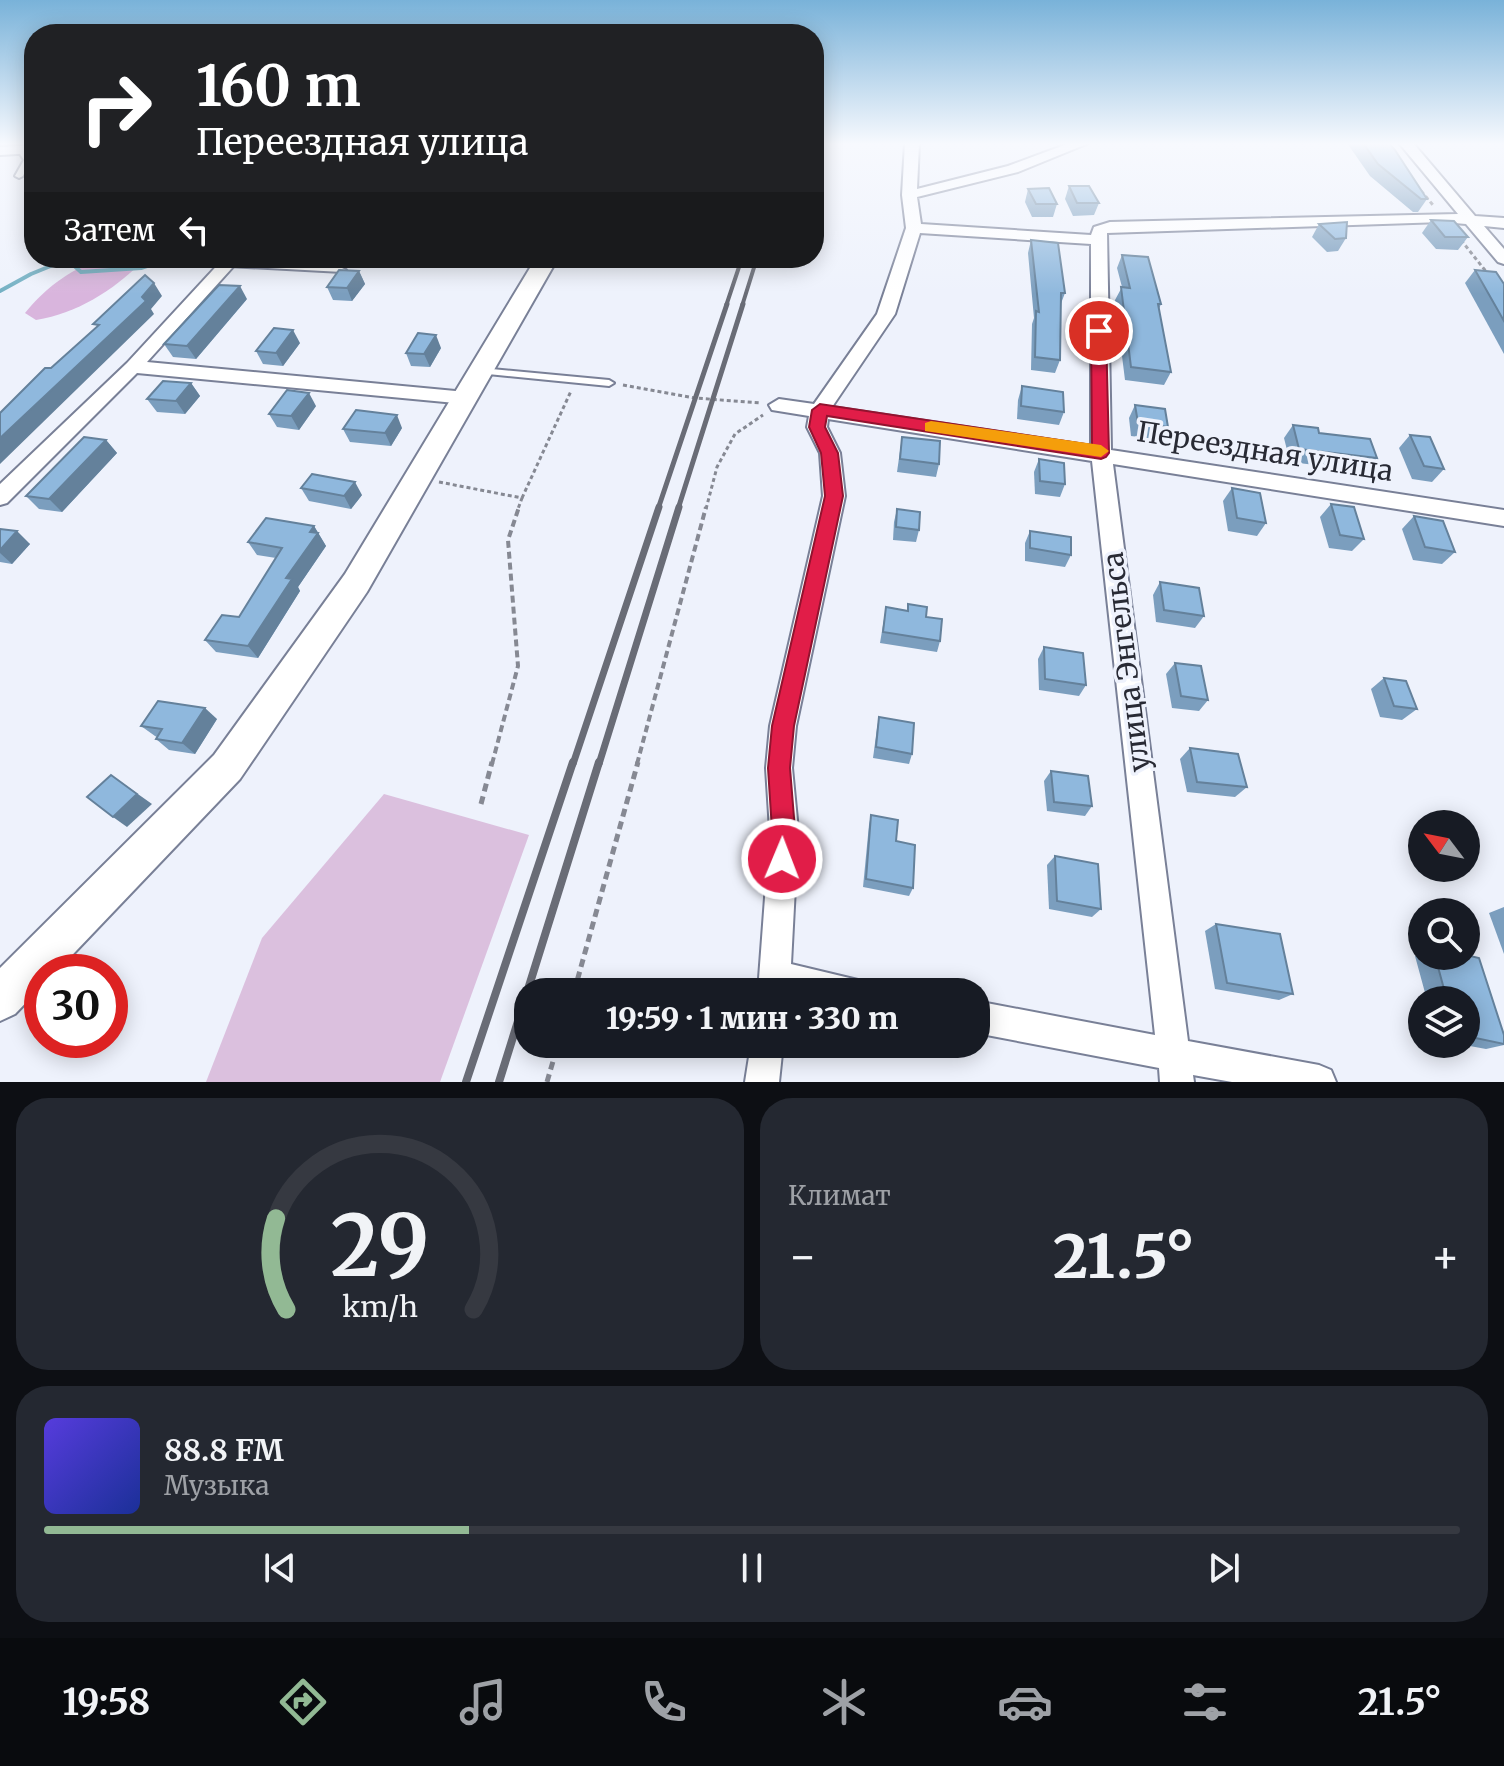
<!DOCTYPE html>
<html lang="ru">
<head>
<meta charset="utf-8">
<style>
  body { margin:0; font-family:Merriweather,serif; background:#242831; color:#f1f3f6; height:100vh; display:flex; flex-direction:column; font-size:30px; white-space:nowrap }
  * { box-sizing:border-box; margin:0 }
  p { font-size:26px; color:#9ea1a6 }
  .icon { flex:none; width:44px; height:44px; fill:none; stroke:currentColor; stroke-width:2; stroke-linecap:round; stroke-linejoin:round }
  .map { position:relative; height:1082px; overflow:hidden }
  .side { display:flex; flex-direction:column; gap:16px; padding:16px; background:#0d0f14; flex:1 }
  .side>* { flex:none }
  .banner { position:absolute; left:24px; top:24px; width:800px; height:244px; border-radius:32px; box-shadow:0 4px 20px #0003; background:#202124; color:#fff; overflow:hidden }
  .needle { width:52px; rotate:302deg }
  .tools { position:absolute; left:1408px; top:810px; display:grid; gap:16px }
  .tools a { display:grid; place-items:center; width:72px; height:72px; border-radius:50%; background:#171b24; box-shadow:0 4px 20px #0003; font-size:40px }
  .speed { position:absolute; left:24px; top:954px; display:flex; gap:16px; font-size:40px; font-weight:700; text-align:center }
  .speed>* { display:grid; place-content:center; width:104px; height:104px; border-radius:50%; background:#171b24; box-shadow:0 4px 20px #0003; line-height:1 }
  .speed .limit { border:12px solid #d22; background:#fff; color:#111 }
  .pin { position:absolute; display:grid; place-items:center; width:68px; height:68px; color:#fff; margin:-34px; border:4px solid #fff; border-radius:50%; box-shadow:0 2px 8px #0007 }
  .me { position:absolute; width:88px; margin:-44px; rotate:1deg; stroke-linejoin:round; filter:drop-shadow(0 0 6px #0008) }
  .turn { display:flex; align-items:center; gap:28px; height:168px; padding:0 40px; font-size:36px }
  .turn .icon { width:104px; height:104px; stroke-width:2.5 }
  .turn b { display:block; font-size:56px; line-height:68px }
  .then { display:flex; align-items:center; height:76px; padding:0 40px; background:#0003; gap:16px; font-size:30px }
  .big { font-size:60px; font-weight:800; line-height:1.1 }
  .side .widget { flex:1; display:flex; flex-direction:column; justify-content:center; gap:12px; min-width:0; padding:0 28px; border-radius:32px; background:#242831 }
  .side .dial { align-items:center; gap:0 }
  .dial svg { height:208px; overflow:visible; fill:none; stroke:#363941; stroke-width:7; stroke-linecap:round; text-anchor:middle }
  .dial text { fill:#f1f3f6; stroke:none }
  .song { display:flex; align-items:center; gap:24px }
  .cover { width:96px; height:96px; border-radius:12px; background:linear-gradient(135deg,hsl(250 70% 55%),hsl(230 70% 35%)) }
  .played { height:8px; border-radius:4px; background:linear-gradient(90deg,#92b994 30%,#363941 30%) }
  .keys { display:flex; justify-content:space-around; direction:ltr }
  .heat { display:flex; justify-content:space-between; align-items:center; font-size:44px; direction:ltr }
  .side .tiles { flex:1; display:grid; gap:16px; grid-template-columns:1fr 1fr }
  .widget:last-child { grid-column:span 2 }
  .trip { position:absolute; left:514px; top:978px; width:476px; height:80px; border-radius:32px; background:#171b24; box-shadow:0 4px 20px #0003; font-weight:800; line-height:80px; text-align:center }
  .tab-bar { display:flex; height:128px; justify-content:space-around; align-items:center; background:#090b0e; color:#9ea1a6 }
  .tab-bar .icon { width:56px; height:56px }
  .tab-bar .active { color:#92b994 }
  .tab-bar b { font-size:36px; color:#f1f3f6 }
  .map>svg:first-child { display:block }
  .green { fill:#dbc0de }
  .forest { fill:#d9b5dd }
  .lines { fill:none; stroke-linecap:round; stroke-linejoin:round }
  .stream { stroke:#73b0c3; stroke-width:4 }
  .lane-casing { stroke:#798097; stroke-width:4 }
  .street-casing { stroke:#798097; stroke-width:4 }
  .secondary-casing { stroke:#798097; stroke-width:4 }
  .path-far2 { stroke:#868993; stroke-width:3; stroke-dasharray:4 3; stroke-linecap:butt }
  .path-far1 { stroke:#868993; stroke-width:4; stroke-dasharray:7 4; stroke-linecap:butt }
  .path { stroke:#868993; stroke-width:5; stroke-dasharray:8 5; stroke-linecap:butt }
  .lane { fill:#fff; fill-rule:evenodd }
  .street { fill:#fff; fill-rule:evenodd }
  .secondary { fill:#fff; fill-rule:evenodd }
  .rail-far3 { stroke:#696c76; stroke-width:4 }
  .rail-far2 { stroke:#696c76; stroke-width:5 }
  .rail-far1 { stroke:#696c76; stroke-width:7 }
  .rail { stroke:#696c76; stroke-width:8 }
  .wall { fill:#7b9ebe }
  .shaded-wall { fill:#64819b }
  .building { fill:#8fb8dd; stroke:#64819b; stroke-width:2 }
  .route { fill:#e11d48; stroke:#92132f; stroke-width:2 }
  .slow { fill:#f59e0b }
  .labels { text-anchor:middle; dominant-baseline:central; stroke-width:7; stroke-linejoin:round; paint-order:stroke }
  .street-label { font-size:28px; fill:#282a34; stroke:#eef2fc }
</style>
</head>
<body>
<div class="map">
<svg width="1504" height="1082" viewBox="0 0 1504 1082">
  <rect width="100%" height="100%" fill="#eef2fc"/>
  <!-- green -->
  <polygon class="green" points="384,794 529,835 440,1082 206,1082 262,938"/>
  <!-- forest -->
  <path class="forest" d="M105,258H135L142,262C112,291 78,313 36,320L25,313C46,287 73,267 105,258Z"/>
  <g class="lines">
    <!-- stream -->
    <polyline class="stream" points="0,291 31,274 58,263 70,262 81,272 141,268 171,258"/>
    <!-- lane casing -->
    <g class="lane-casing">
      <g id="lane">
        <polygon points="19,150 23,150 30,160 23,176 19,178 15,176 24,160 18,151"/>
        <polygon points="225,262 342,268 346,270 342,272 228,266 224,264"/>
        <polygon points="481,368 609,380 614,383 609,386 478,373 478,369"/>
      </g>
    </g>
    <!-- street casing -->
    <g class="street-casing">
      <g id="street">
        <path d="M905,143H919L917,189L1008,166L1070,143H1089L1018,172L917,197L921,224L1091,235L1094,227L1110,222L1458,214L1399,143H1413L1475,216L1504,218V228L1484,226L1504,249V264L1498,262L1466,224L1443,222L1107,233L1111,450L1504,510V526L1113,464L1188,1041L1319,1065L1331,1070L1336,1082H1232L1193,1075L1194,1082H1160L1159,1068L976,1033V1001L1155,1035L1092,461L828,419L827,427L840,453L845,496L796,726L792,768L798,830L791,964L862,981L867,992H758L770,830L766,768L770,726L823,496L820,453L807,427L809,416L772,410L769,405L779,399L814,404L877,314L906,228L902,195ZM920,233L1091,244V446L832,407L895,314Z"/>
        <polygon points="34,145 34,153 0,155 0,147"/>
        <polygon points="224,258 241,258 147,362 466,392 475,398 466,404 137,373 7,503 0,505 0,484 127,363"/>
        <polygon points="751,1044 783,1044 779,1082 745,1082"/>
      </g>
    </g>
    <!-- secondary casing -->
    <g class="secondary-casing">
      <polygon id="secondary" points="536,258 558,258 367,592 240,779 56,972 42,972 42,986 15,1014 0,1021 0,968 214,755 345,574"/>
    </g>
    <!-- path-far2 -->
    <g class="path-far2">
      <polyline points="1421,191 1433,205"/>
      <polyline points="1461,240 1488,274"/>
      <polyline points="623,385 695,398 761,403"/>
      <polyline points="439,482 522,498 518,509"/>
      <polyline points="522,498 571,391"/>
      <polyline points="706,509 717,467 735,434 763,415"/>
    </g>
    <!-- path-far1 -->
    <g class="path-far1">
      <polyline points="492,764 518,666 508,540 519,507"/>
      <polyline points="637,764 706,507"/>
    </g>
    <!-- path -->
    <g class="path">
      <polyline points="481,804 492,762"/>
      <polyline points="574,992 638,762"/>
      <polyline points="547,1082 558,1044"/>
    </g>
    <!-- lane -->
    <use href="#lane" class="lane"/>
    <!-- street -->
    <use href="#street" class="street"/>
    <!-- secondary -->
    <use href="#secondary" class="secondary"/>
    <!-- rail-far3 -->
    <g class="rail-far3">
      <polyline points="726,306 742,258"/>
      <polyline points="742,306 757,258"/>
    </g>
    <!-- rail-far2 -->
    <g class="rail-far2">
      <polyline points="658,509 727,304"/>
      <polyline points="678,509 743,304"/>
    </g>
    <!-- rail-far1 -->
    <g class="rail-far1">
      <polyline points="573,764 659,507"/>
      <polyline points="599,764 679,507"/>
    </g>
    <!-- rail -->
    <g class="rail">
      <polyline points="466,1082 573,762"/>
      <polyline points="499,1082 599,762"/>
    </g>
  </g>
  <!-- wall -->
  <g class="wall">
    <polygon points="1347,143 1389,143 1427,199 1418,212 1413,212 1370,176"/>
    <polygon points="1069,186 1099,203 1094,215 1073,216 1065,199"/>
    <polygon points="1028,189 1057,204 1053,217 1032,217 1025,202"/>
    <polygon points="1431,220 1468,237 1458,250 1436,249 1422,233"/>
    <polygon points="1319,224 1346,238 1338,251 1327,252 1312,237"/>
    <polygon points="1031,240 1065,293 1060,306 1060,360 1055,373 1031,370 1032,324 1034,318 1028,253"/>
    <polygon points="1122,255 1161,304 1159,309 1171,372 1164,385 1125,380 1115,300 1122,287 1117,268"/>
    <polygon points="1475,270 1504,284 1504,354 1465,283"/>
    <polygon points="359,271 365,284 352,301 333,300 327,287"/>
    <polygon points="247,299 196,359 173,357 164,344"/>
    <polygon points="300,343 283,366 263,364 256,351"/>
    <polygon points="441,348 430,367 411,366 406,353"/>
    <polygon points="191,383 200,396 185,414 157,412 147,399"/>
    <polygon points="1022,386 1064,412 1059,425 1017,419 1018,400"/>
    <polygon points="1135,405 1168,427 1162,440 1131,436 1129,418"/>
    <polygon points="316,406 299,430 277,427 269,414"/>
    <polygon points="1293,425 1377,458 1366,471 1290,462 1284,438"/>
    <polygon points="402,428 391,446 350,442 343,429"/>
    <polygon points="1410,435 1444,469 1432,482 1412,479 1399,448"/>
    <polygon points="902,437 939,464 936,477 897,472"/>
    <polygon points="106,440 117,453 62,512 39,509 26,496"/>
    <polygon points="1039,459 1065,484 1060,497 1035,494 1034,472"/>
    <polygon points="301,488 362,495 351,509 309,501"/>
    <polygon points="1232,488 1266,523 1257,536 1228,531 1223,501"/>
    <polygon points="1331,504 1364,539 1352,551 1329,548 1320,517"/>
    <polygon points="897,509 919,530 916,542 893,540 894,522"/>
    <polygon points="1414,516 1455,552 1442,564 1413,560 1402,529"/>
    <polygon points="314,526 326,546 298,587 300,591 258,658 216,652 205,640 239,617 276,558 257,555 248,542"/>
    <polygon points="0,529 30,544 12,564 0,562"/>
    <polygon points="1030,531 1071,555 1065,567 1025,561 1025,543"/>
    <polygon points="1160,582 1204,616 1195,628 1156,622 1153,595"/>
    <polygon points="908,604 926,617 940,641 937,652 880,643 886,607 907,611"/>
    <polygon points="1044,647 1086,685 1079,696 1039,690 1038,659"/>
    <polygon points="1175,663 1208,700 1199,711 1172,708 1166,674"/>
    <polygon points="1384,678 1417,709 1402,720 1380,717 1371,689"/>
    <polygon points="879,717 912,754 909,764 873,758 877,728"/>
    <polygon points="217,719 195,754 169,750 156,739 157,737 155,736 141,726"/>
    <polygon points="1190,748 1247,787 1235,797 1187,792 1180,759"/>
    <polygon points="1051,771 1092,806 1085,816 1047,811 1044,781"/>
    <polygon points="871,815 896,841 913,888 909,896 863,887 869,825"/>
    <polygon points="1055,856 1101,909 1092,917 1049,909 1047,865"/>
    <polygon points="1504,907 1504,954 1489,913"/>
    <polygon points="1216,924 1293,994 1279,1000 1215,989 1205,931"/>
    <polygon points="1422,953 1422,956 1466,956 1504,1035 1504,1045 1486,1049 1459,1044 1466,1044 1466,1000 1427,1000 1415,956"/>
  </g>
  <!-- shaded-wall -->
  <g class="shaded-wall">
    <polygon points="359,271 365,284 352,301 347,288"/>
    <polygon points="154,283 162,296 151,309 154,314 0,464 0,438 142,297"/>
    <polygon points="240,286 247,299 196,359 187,346"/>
    <polygon points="293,330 300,343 283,366 276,353"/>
    <polygon points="436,335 441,348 430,367 424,354"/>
    <polygon points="191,383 200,396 185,414 176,401"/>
    <polygon points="309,393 316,406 299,430 291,416"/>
    <polygon points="397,415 402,428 391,446 385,433"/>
    <polygon points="106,440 117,453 62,512 49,499"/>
    <polygon points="355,482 362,495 351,509 344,496"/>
    <polygon points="314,526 326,546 298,587 300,591 258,658 248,646 286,578"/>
    <polygon points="17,531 30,544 12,564 0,553 0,550"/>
    <polygon points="205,708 217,719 195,754 182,743"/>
    <polygon points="111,775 152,804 127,827 113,817"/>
  </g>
  <!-- building -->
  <g class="building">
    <polygon points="1363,143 1389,143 1395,150 1427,199 1421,199 1378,164"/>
    <polygon points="1069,186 1089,186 1099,203 1077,203"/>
    <polygon points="1049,188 1057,204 1036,204 1028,189"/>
    <polygon points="1431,220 1454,221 1468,237 1445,237"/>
    <polygon points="1347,222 1346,238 1335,239 1319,224"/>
    <polygon points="1031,240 1058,243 1065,293 1061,293 1060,360 1035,357 1036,311 1039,312"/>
    <polygon points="1122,255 1148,257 1161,304 1158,304 1171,372 1131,367 1121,287 1130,288"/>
    <polygon points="339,270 359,271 347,288 327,287"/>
    <polygon points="1475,270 1496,272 1504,284 1504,321"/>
    <polygon points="145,275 154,283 142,297 146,301 0,438 0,413 45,368 51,368 99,325 93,324"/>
    <polygon points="219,285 240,286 187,346 164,344"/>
    <polygon points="274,328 293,330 276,353 256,351"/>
    <polygon points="418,333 436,335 424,354 406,353"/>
    <polygon points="163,381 191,383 176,401 147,399"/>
    <polygon points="1022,386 1063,392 1064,412 1021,406"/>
    <polygon points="287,390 309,393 291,416 269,414"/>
    <polygon points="1135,405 1165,409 1168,427 1138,423"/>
    <polygon points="356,410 397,415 385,433 343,429"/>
    <polygon points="1293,425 1318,428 1319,433 1370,439 1377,458 1299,449"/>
    <polygon points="1410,435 1430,437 1444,469 1424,466"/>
    <polygon points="84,437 106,440 49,499 26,496"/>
    <polygon points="902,437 940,441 939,464 900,459"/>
    <polygon points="1039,459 1064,463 1065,484 1040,481"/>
    <polygon points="312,474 355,482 344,496 301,488"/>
    <polygon points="1232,488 1260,493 1266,523 1237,518"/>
    <polygon points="1331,504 1354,507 1364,539 1340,535"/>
    <polygon points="897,509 920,512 919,530 896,527"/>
    <polygon points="1414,516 1443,521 1455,552 1425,547"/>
    <polygon points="266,518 314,526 310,532 318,533 286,578 292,579 248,646 205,640 222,615 239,617 282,548 248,542"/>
    <polygon points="0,529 17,531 0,550"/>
    <polygon points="1030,531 1071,537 1071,555 1030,548"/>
    <polygon points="1160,582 1199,588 1204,616 1164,610"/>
    <polygon points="908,604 927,607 926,617 942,619 940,641 883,632 886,607 908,611"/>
    <polygon points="1044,647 1083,653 1086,685 1045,679"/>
    <polygon points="1175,663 1201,666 1208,700 1181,696"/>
    <polygon points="1384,678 1406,681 1417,709 1394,706"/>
    <polygon points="158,701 205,708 182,743 156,739 162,729 141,726"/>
    <polygon points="879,717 914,723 912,754 876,747"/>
    <polygon points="1190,748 1238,754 1247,787 1197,782"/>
    <polygon points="1051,771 1088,776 1092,806 1054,802"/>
    <polygon points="111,775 137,794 113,817 87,797"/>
    <polygon points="871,815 898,820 896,841 915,845 913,888 866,879"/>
    <polygon points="1055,856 1098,864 1101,909 1057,901"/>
    <polygon points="1216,924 1280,934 1293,994 1227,983"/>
    <polygon points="1466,955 1479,958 1504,1035 1504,1044 1466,1036 1466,1000 1447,1000 1435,956"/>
  </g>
  <!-- sky -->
  <linearGradient id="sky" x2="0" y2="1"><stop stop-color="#79b2d9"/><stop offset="0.49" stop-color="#f7f9fe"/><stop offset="1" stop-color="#f7f9fe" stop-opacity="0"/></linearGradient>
  <rect width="1504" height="294" fill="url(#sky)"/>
  <!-- route -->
  <polygon class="route" points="1099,327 1106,331 1109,453 1106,457 1101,459 827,416 825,427 838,453 843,496 794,726 790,768 795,830 791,868 782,871 774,868 770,859 772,830 768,768 772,726 825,496 821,453 809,427 812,410 820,404 1092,445 1091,331"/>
  <!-- slow -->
  <polygon class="slow" points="931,421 1101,445 1109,451 1101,457 925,431 925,423"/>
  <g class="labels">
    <!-- street labels -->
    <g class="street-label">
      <text transform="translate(1265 451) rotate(9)">Переездная улица</text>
      <text transform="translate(1126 662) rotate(-97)">улица Энгельса</text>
    </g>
  </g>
</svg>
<div class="tools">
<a><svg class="needle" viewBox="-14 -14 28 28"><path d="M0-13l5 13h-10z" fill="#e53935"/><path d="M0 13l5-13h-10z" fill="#9ea1a6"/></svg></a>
<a><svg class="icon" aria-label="search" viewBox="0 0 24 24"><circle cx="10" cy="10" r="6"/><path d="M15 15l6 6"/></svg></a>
<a><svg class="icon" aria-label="layers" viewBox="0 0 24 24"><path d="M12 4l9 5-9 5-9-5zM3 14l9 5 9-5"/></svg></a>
</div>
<div class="speed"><div class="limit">30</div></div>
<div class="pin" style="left:1099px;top:331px;background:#d93025"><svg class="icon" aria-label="arrive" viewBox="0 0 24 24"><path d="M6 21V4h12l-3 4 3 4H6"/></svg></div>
<svg class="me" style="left:782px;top:859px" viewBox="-20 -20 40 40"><circle r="17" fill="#e11d48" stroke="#fff" stroke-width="3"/><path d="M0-11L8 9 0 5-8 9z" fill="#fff"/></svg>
<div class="trip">19:59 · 1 мин · 330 m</div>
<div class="banner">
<div class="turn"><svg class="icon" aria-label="right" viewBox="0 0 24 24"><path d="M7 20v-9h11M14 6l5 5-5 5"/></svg><div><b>160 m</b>Переездная улица</div></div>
<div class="then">Затем<svg class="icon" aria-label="left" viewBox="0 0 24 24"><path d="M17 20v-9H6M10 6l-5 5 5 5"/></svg></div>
</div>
</div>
<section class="side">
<div class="tiles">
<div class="widget dial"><svg viewBox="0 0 100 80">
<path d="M14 69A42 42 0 1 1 86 69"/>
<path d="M14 69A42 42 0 0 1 10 34" stroke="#92b994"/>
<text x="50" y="56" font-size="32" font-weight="700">29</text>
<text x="50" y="72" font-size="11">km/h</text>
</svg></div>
<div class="widget"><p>Климат</p>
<div class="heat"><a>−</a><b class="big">21.5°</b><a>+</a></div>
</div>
<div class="widget">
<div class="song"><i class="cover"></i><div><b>88.8 FM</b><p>Музыка</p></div></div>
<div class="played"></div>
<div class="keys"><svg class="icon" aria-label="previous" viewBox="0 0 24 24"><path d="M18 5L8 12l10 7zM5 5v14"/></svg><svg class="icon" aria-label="pause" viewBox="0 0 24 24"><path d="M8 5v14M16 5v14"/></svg><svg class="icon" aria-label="next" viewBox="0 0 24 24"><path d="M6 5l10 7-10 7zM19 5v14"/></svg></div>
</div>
</div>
</section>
<nav class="tab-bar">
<b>19:58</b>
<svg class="icon active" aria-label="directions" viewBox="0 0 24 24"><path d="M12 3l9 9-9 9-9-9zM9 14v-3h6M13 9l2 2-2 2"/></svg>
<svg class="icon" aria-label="music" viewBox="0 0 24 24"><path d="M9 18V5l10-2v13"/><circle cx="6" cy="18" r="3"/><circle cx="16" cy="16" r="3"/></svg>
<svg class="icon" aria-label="phone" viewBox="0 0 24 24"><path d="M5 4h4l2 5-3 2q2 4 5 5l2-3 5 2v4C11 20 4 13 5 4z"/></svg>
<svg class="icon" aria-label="climate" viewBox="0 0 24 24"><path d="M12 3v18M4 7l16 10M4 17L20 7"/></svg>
<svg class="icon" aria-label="car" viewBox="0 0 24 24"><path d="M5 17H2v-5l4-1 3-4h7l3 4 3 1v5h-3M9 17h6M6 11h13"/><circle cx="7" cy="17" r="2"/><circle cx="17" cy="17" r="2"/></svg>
<svg class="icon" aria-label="filters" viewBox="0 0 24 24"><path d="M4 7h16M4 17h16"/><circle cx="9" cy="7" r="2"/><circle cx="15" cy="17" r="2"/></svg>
<b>21.5°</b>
</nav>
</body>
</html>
